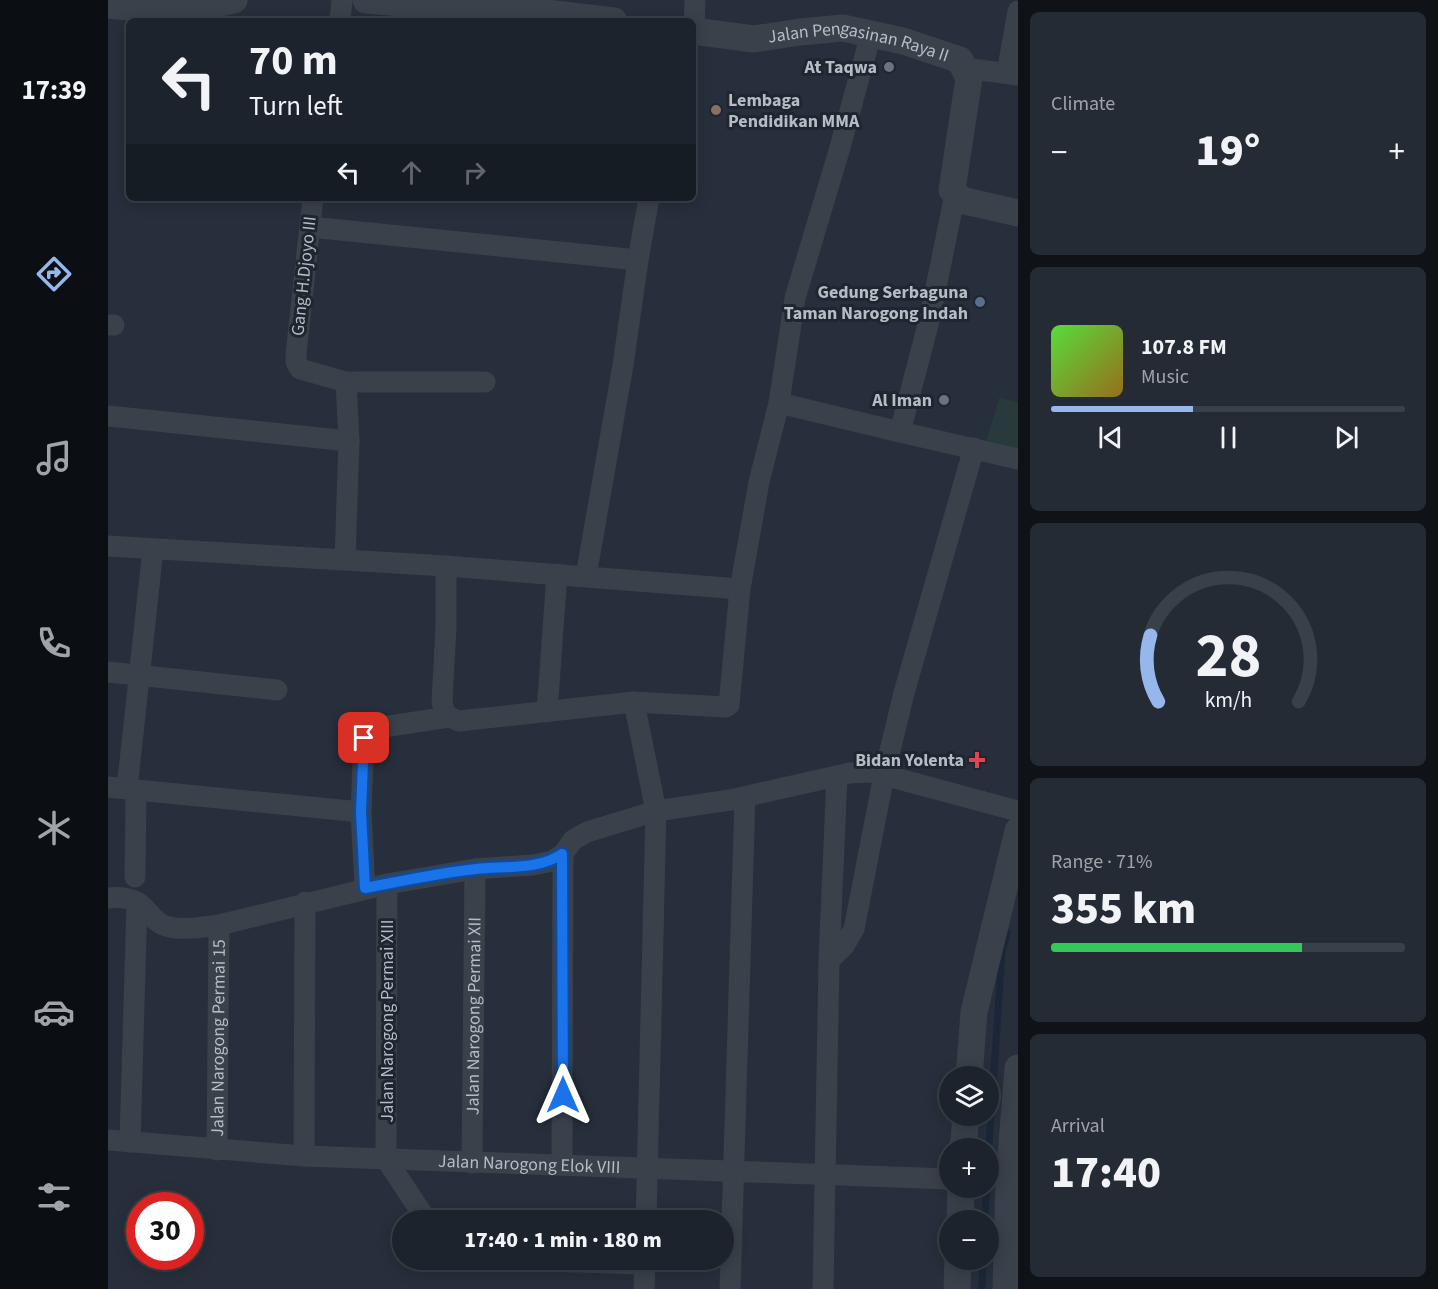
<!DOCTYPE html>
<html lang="en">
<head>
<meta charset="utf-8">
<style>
  body { margin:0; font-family:"Source Sans 3",sans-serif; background:#252b34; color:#f1f3f6; height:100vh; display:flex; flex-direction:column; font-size:22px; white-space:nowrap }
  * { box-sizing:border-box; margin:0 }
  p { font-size:20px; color:#a0a4a9 }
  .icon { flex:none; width:33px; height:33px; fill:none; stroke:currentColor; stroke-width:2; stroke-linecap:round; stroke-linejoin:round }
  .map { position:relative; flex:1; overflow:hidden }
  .panel { display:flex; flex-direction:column; gap:12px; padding:12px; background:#0f1318; width:420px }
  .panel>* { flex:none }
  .top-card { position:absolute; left:18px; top:18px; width:570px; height:183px; border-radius:9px; box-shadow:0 3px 15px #0003,0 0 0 2px #3a4048; background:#1c232c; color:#f1f3f6; overflow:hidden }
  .controls { position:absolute; left:831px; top:1066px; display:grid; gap:12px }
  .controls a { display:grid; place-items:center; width:60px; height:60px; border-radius:50%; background:#1c232c; box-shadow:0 3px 15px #0003,0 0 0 2px #3a4048; font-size:30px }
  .speed { position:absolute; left:18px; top:1192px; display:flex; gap:12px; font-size:30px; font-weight:700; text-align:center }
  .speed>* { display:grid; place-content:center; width:78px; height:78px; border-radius:50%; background:#1c232c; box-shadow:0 3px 15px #0003,0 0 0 2px #3a4048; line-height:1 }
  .speed .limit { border:9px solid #d22; background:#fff; color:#111 }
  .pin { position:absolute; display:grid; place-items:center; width:51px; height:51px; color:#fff; margin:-26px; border-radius:12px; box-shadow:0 3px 9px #0006 }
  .me { position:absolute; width:66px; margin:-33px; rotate:0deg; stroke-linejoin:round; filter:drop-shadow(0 0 4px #0008) }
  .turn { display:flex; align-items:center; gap:21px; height:126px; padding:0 24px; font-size:27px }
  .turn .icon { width:78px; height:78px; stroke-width:2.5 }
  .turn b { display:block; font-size:42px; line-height:51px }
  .lanes { display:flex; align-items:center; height:57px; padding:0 24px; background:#0003; justify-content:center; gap:30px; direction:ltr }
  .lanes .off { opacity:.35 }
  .big { font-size:45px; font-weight:800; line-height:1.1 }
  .panel .tile { flex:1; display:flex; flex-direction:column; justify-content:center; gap:9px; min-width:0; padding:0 21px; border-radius:9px; background:#252b34 }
  .panel .dial { align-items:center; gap:0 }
  .dial svg { height:156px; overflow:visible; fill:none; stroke:#3a4048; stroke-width:7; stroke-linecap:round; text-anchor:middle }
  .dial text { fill:#f1f3f6; stroke:none }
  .song { display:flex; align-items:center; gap:18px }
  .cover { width:72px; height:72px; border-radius:9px; background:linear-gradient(135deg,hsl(110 70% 55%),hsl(40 70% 35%)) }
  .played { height:6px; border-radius:3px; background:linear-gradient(90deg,#95b7ec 40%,#3a4048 40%) }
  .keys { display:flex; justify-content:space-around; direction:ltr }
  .heat { display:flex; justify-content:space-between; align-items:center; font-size:33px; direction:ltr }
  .charge { height:9px; border-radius:4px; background:linear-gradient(90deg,#34c759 71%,#3a4048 0) }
  .trip { position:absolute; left:284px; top:1210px; width:342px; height:60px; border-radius:30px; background:#1c232c; box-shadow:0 3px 15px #0003,0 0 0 2px #3a4048; font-weight:800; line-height:60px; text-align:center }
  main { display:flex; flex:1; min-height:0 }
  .tab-bar { display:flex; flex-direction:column; width:108px; justify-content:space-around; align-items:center; background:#0b0e12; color:#a0a4a9 }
  .tab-bar .icon { width:42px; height:42px }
  .tab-bar .on { color:#95b7ec }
  .tab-bar b { font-size:27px; color:#f1f3f6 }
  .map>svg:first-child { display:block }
  .pitch { fill:#283a3c }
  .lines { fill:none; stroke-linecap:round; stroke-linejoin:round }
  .stream { stroke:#1b2738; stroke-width:7 }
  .minor { stroke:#3a414b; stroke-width:21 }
  .tertiary { stroke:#3a414b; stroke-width:27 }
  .route-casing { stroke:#114b97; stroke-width:15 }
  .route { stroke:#1a73e8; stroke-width:10 }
  .worship-dot { fill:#6b7280; stroke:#1f2630; stroke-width:2 }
  .education-dot { fill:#8d6e63; stroke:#1f2630; stroke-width:2 }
  .service-dot { fill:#5c6f8a; stroke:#1f2630; stroke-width:2 }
  .health-dot { fill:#e0444e; stroke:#1f2630; stroke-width:2 }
  .labels { text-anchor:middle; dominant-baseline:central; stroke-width:6; stroke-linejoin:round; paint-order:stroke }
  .street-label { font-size:18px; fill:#b6bcc6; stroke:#1f2630 }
  .poi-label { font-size:18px; font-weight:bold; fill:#b6bcc6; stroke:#1f2630; text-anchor:end }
</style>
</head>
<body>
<main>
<nav class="tab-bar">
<b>17:39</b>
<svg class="icon on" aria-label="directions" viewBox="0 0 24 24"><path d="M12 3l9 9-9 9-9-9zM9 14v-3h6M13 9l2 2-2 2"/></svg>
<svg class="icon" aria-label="music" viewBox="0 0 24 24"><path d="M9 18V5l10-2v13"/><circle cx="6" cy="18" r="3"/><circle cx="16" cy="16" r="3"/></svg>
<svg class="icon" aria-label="phone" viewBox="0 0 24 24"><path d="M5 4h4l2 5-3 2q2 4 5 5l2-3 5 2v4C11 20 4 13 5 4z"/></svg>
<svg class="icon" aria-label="climate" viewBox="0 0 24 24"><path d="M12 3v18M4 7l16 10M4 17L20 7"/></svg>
<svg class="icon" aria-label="car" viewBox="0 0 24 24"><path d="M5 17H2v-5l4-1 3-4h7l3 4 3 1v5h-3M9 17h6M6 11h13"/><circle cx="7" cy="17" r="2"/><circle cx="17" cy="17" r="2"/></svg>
<svg class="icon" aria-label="filters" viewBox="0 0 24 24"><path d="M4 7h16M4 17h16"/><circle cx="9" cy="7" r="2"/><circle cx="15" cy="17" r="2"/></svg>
</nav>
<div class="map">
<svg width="910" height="1289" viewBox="0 0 910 1289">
  <rect width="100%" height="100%" fill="#262f3b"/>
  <!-- pitch -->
  <polygon class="pitch" points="891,398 910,402 910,450 878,442"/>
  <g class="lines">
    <!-- stream -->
    <g class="stream">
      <polyline points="880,1160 894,953 899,933"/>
      <polyline points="876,1221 879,1188"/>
      <polyline points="874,1289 875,1260"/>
    </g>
    <!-- minor -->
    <g class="minor">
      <polyline points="232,21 234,0"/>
      <polyline points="586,31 587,0"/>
      <polyline points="857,68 910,75"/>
      <polyline points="899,73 910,11"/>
      <polyline points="847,194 822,317 792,432 910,459"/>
      <polyline points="205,198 188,354 188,362 192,369 238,382 377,382"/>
      <polyline points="202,227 530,260"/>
      <polyline points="0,325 6,325"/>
      <polyline points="671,403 792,432"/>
      <polyline points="0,416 241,441"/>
      <polyline points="0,546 338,566 632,589"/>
      <polyline points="237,560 241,441 238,382"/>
      <polyline points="338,566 338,627 334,701 336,711 341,717"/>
      <polyline points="478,576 515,365 530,260 541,198"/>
      <polyline points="0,672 169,690"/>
      <polyline points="526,702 618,707 621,705 632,589 651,482 671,403 687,298 731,151 763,34"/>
      <polyline points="439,712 449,574"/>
      <polyline points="0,787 19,789 45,549"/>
      <polyline points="19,789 253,812"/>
      <polyline points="27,877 28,791"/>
      <polyline points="279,884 278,1159 319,1221"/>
      <polyline points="257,888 253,812 256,738 275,727 341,717 351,721 360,720 526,702 548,811 538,1221"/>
      <path d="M0,898C9,897 21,898 29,902C40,908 44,922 58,926C74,931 94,927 111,925L279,884L367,869L425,865L444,861L455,854L465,840L479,832L548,811L622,800L742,773L761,772L776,775L910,811"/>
      <polyline points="721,960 736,946 746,929 776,775 796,693 866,448"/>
      <path id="s1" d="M0,1140L196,1156L842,1179"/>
      <polyline points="22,1142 29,902"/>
      <path id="s2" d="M109,1150L111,925"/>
      <polyline points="196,1156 197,902"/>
      <path id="s3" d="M364,1163L367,869"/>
      <polyline points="454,1165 455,854"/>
      <polyline points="404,1260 536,1264"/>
      <polyline points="536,1289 537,1260"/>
      <polyline points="622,1289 637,797"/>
      <polyline points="715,1289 721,960 729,776"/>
    </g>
    <!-- tertiary -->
    <g class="tertiary">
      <polyline points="258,0 330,6 431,12 506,21"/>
      <polyline points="0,5 71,12 126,0"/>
      <path id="s4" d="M585,31L646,39L692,32L735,28L795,41L852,60L861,78L844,190L853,200L910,213"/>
      <polyline points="861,1077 866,1012 910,831"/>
      <polyline points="855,1149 858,1116"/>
      <polyline points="852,1221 853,1188"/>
      <polyline points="849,1289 850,1260"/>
      <polyline points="898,1289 901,1180 910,1068"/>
    </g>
  </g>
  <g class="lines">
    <!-- route casing -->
    <g class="route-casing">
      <path id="route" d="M256,738L253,812L257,888C294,881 331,873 368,869C396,866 431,870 454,854L455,1095"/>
    </g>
    <!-- route -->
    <use href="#route" class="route"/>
  </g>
  <!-- markers -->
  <g class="worship-dot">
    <circle cx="781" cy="67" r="6"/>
    <circle cx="836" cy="400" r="6"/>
  </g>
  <circle class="education-dot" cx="608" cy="110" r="6"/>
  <circle class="service-dot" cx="872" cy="302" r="6"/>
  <path class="health-dot" d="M866 751h6v6h6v6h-6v6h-6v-6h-6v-6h6z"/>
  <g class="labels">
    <!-- street labels -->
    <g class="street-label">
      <text stroke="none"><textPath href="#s4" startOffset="168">Jalan Pengasinan Raya II</textPath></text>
      <text transform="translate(196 276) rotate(-84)">Gang H.Djoyo III</text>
      <text stroke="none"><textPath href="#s3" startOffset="147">Jalan Narogong Permai XII</textPath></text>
      <text transform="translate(279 1021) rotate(-90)">Jalan Narogong Permai XIII</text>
      <text stroke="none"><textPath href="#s2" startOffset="112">Jalan Narogong Permai 15</textPath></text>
      <text stroke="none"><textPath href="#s1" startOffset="422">Jalan Narogong Elok VIII</textPath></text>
    </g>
    <!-- poi labels -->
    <g class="poi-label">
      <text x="769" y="67">At Taqwa</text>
      <text x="620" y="100" text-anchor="start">Lembaga<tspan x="620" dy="21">Pendidikan MMA</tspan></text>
      <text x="860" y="292">Gedung Serbaguna<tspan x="860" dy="21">Taman Narogong Indah</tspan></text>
      <text x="824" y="400">Al Iman</text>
      <text x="856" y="760">Bidan Yolenta</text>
    </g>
  </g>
</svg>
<div class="controls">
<a><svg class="icon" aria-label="layers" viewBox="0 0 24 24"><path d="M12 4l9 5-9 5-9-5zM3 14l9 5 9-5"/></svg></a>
<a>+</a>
<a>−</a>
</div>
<div class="speed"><div class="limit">30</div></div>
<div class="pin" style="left:256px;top:738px;background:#d93025"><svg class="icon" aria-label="arrive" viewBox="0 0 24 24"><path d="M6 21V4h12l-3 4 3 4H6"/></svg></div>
<svg class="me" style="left:455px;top:1095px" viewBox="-20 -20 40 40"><path d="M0-17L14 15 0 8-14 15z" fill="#1a73e8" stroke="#fff" stroke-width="4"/></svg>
<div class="trip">17:40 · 1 min · 180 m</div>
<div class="top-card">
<div class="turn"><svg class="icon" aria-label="left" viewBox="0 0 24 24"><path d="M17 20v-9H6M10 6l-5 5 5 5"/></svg><div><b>70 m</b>Turn left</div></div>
<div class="lanes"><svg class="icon" aria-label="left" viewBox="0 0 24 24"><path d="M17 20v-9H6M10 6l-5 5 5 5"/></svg><svg class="icon off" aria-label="ahead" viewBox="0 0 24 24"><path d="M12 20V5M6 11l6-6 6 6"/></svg><svg class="icon off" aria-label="right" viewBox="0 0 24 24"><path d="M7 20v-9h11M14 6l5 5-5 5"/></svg></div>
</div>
</div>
<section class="panel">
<div class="tile"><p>Climate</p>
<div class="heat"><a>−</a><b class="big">19°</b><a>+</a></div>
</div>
<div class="tile">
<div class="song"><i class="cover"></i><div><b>107.8 FM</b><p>Music</p></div></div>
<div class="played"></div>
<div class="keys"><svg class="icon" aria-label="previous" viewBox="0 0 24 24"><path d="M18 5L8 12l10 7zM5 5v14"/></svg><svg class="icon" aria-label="pause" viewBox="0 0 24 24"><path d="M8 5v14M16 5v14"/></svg><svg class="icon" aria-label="next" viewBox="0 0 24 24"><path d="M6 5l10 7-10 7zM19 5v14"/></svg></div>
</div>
<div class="tile dial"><svg viewBox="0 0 100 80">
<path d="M14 69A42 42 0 1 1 86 69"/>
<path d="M14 69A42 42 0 0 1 10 35" stroke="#95b7ec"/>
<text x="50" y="56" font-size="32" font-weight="700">28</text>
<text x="50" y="72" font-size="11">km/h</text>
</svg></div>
<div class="tile"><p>Range · 71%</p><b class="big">355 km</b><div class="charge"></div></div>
<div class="tile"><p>Arrival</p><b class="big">17:40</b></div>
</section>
</main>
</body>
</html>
